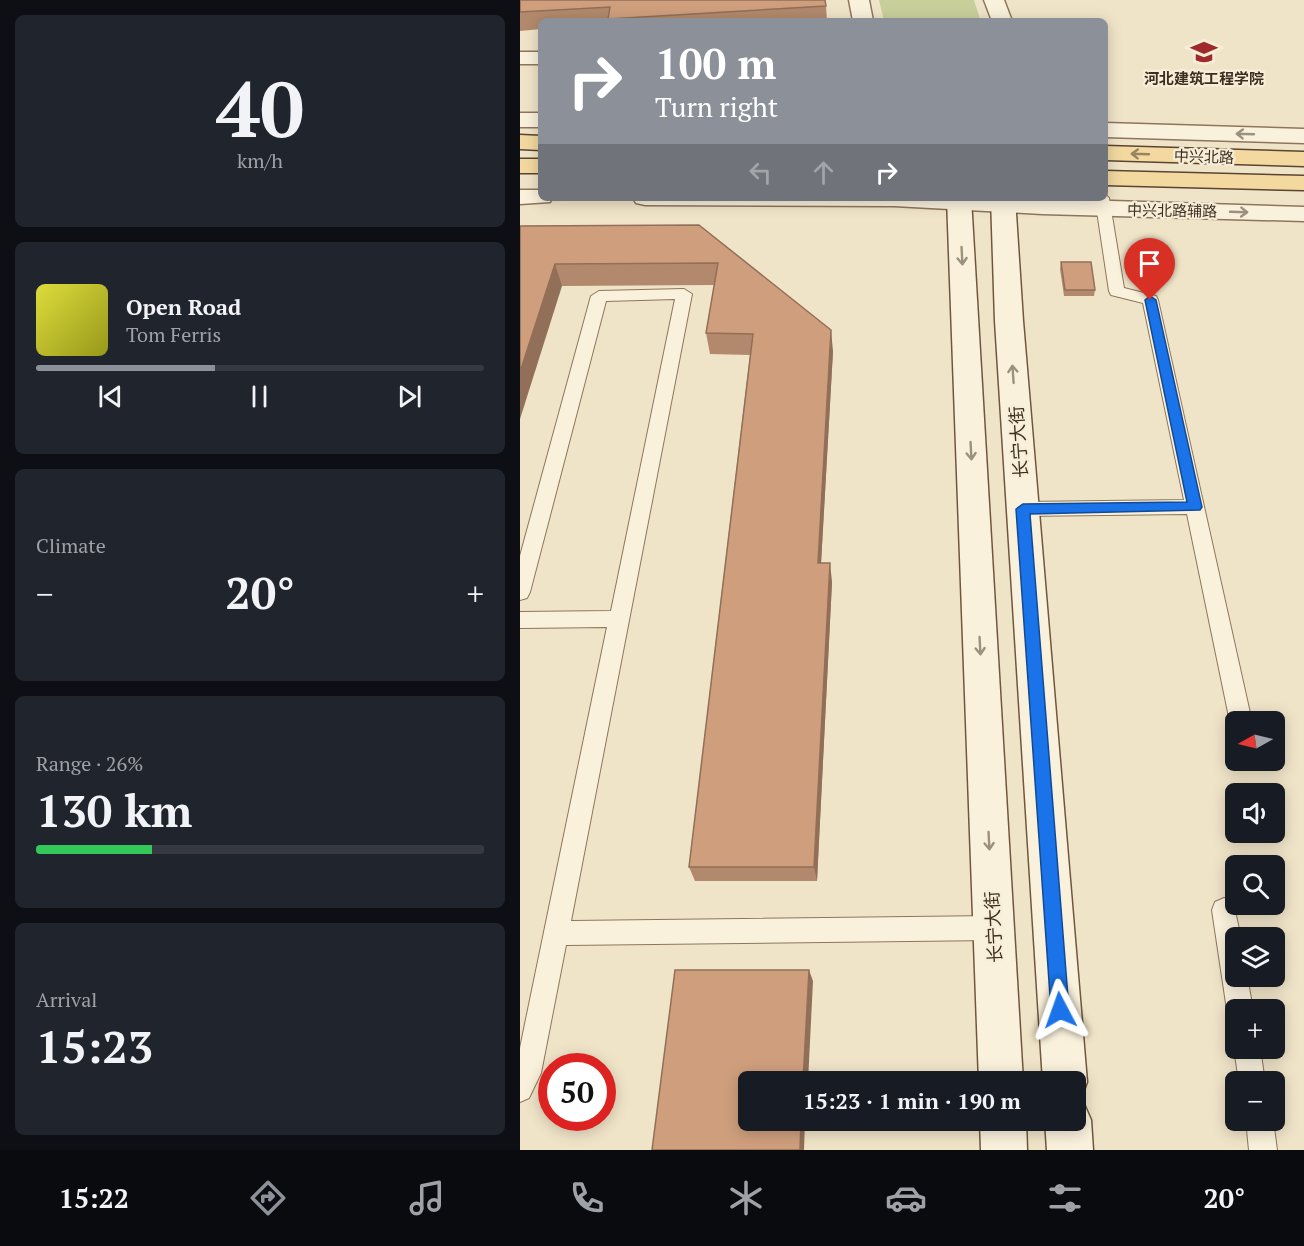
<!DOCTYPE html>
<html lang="en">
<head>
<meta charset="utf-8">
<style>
  body { margin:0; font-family:"PT Serif","Noto Sans SC",serif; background:#20242c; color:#f1f3f6; height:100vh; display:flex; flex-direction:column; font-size:22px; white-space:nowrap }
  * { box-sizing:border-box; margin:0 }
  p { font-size:20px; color:#9ea1a6 }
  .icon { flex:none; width:33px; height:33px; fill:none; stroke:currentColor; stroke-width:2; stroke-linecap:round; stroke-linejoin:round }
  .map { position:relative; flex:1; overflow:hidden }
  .sheet { display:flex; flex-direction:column; gap:15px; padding:15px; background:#0d0f14; width:520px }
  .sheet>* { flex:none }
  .hud { position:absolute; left:18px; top:18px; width:570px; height:183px; border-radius:9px; box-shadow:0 3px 15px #0003; background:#8c9099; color:#fff; overflow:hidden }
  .needle { width:39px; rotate:262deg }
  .buttons { position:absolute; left:705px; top:711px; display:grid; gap:12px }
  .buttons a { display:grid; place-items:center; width:60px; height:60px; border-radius:9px; background:#171b24; box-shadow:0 3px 15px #0003; font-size:30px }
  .speed { position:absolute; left:18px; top:1053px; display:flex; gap:12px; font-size:30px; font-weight:700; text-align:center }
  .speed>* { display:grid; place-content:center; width:78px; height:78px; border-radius:50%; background:#171b24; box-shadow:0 3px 15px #0003; line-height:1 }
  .speed .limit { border:9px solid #d22; background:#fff; color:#111 }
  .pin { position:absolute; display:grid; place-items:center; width:51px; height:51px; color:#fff; margin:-62px -26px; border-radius:50% 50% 50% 0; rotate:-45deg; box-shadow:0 0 6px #0007 }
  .pin .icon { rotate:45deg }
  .me { position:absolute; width:66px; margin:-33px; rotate:356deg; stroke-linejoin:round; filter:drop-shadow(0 0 4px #0008) }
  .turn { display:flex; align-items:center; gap:21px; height:126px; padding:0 18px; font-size:27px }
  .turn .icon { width:78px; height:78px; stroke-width:2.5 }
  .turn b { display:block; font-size:42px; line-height:51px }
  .lanes { display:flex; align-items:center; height:57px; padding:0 18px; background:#0003; justify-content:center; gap:30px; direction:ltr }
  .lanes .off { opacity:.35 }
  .big { font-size:45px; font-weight:600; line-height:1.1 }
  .sheet .widget { flex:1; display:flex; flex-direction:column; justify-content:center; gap:9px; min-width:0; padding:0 21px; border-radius:9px; background:#20242c }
  .sheet .dial { align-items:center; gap:0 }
  .dial b { font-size:78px; line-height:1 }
  .song { display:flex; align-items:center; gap:18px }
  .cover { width:72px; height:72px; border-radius:9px; background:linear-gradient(135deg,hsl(60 70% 55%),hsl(60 70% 35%)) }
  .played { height:6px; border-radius:3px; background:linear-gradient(90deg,#8c9099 40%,#363941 40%) }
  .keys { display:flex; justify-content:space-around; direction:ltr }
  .heat { display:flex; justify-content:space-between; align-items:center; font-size:33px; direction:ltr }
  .charge { height:9px; border-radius:4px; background:linear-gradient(90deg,#34c759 26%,#363941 0) }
  .trip { position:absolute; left:218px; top:1071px; width:348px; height:60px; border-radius:9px; background:#171b24; box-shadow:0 3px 15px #0003; font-weight:600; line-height:60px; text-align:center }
  .tabs { display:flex; height:96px; justify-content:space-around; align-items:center; background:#090b0e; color:#9ea1a6 }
  .tabs .icon { width:42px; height:42px }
  .tabs .on { color:#8c9099 }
  .tabs b { font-size:27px; color:#f1f3f6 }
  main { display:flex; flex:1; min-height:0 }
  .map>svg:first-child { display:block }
  .green { fill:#c9cf9b }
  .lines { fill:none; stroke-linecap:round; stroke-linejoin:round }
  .service-casing { stroke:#8d765c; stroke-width:2 }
  .minor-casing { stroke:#8d765c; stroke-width:3 }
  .tertiary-casing { stroke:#8d765c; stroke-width:3 }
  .secondary-casing { stroke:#6f573f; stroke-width:3 }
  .primary-casing { stroke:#5b4430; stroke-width:3 }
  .service { fill:#faf1dc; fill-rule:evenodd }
  .minor { fill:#faf1dc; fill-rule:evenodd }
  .tertiary { fill:#faf1dc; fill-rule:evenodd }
  .secondary { fill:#faf1dc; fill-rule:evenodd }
  .primary { fill:#f3d9a0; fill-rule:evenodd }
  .wall { fill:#b2896c }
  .shaded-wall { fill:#916f58 }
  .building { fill:#cf9f7d; stroke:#916f58; stroke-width:1.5 }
  .oneway { stroke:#9c907e }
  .oneway2 { stroke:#988460 }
  .route { fill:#1a73e8; stroke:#114b97; stroke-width:1.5 }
  .labels { text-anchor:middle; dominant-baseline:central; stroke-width:4.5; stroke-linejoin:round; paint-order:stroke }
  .far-poi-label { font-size:15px; font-weight:bold; fill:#3d2e20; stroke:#f7eed8 }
  .far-street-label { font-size:15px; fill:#3d2e20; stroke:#f7eed8 }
  .street-label { font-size:18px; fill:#3d2e20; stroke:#f7eed8 }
</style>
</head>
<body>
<main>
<section class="sheet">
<div class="widget dial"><b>40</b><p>km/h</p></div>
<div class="widget">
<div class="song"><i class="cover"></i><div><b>Open Road</b><p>Tom Ferris</p></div></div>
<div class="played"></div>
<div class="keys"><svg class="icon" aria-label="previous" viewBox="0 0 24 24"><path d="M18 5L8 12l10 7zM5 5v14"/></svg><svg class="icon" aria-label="pause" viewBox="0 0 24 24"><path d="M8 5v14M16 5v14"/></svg><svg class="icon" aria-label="next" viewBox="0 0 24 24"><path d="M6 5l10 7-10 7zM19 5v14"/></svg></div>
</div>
<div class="widget"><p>Climate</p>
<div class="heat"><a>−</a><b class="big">20°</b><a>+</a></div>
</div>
<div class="widget"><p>Range · 26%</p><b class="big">130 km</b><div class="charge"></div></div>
<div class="widget"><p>Arrival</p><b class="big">15:23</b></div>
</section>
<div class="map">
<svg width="784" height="1150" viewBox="0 0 784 1150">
  <rect width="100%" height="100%" fill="#f0e4c8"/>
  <!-- green -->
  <polygon class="green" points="359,0 454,0 460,19 458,21 364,21"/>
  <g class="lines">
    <!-- service casing -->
    <g class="service-casing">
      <g id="service">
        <polygon points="585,194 589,198 604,288 636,296 638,300 732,722 716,722 716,730 710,722 667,514 503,516 496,514 494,509 496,504 503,502 664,500 623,303 591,295 589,291 575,198 585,198"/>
        <polygon points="164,289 172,294 51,921 473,916 482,919 485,928 482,937 473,940 46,945 21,1073 9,1098 0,1102 0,1048 87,627 0,628 0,612 91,611 155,299 86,301 10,592 7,598 0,600 0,556 71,296 79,291"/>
        <polygon points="704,898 713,902 721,938 716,938 716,976 727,976 733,1010 716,1010 716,1021 711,1019 707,1010 692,910 695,902"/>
        <polygon points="716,1044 716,1048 740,1048 745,1082 719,1082 714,1048"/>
        <polygon points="726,1120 753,1120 757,1150 729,1150"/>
      </g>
    </g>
    <!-- minor casing -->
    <g class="minor-casing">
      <g id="minor">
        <polygon points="329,0 349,0 353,21 333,21"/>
        <polygon points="464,0 484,0 492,21 472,21"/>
        <rect x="0" y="52" width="21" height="12"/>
      </g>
    </g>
    <!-- tertiary casing -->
    <g class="tertiary-casing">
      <g id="tertiary">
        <rect x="0" y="113" width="21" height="14"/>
        <polygon points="585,123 784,129 784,143 585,137"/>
        <polygon points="0,190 21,190 21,198 32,198 30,202 0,204"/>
        <polygon points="113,198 492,198 784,207 784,221 522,214 374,206 125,205 116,203"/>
      </g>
    </g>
    <!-- secondary casing -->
    <g class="secondary-casing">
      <g id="secondary">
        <polygon points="427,198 451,198 503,1082 459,1082"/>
        <polygon points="471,198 495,198 503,321 567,1082 561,1098 555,1100 564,1104 571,1120 573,1150 527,1150 525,1120 555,1120 555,1082 523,1082 475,321"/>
        <polygon points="460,1120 506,1120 507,1150 461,1150"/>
      </g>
    </g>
    <!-- primary casing -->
    <g class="primary-casing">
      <g id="primary">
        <polygon points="0,135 21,136 21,150 0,149"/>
        <polygon points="585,146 784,152 784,166 585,160"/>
        <rect x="0" y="159" width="21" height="14"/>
        <polygon points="585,171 784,176 784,190 585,185"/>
      </g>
    </g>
    <!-- service -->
    <use href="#service" class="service"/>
    <!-- minor -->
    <use href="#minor" class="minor"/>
    <!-- tertiary -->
    <use href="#tertiary" class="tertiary"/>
    <!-- secondary -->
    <use href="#secondary" class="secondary"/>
    <!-- primary -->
    <use href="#primary" class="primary"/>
  </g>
  <!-- wall -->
  <g class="wall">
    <polygon points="0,0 306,6 307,21 21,21 21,29 0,31"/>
    <polygon points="179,225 313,351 301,563 312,582 297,881 175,881 169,867 230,355 190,354 186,333 194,285 42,286 0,226"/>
    <polygon points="541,262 575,290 574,296 544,296 540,269"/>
  </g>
  <!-- shaded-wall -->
  <g class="shaded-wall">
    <polygon points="35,264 42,286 0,419 0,372"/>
    <polygon points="311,330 313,351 300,582 298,563"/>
    <polygon points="310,563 312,582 297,881 294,867"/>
    <polygon points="289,970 293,981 288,1082 283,1082"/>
    <polygon points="281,1120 285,1120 284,1150 280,1150"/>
  </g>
  <!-- building -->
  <g class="building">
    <polygon points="0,0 305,0 306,6 88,19 90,7 0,12"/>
    <polygon points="179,225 311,330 298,563 310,563 294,867 169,867 233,334 186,333 198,263 35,264 0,372 0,226"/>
    <polygon points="541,262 571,262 575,290 545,290"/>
    <polygon points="155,970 289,970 283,1082 228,1082 228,1120 281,1120 280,1150 132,1150"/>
  </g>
  <!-- one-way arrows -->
  <defs><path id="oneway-shaft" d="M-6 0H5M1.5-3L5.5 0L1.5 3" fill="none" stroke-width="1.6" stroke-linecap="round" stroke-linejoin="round" transform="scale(1.5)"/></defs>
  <g class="oneway">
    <use href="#oneway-shaft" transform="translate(725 134) rotate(-178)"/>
    <use href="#oneway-shaft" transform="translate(719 212) rotate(2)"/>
    <use href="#oneway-shaft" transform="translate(442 256) rotate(87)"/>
    <use href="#oneway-shaft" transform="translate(493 374) rotate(-94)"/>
    <use href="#oneway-shaft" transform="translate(451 451) rotate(87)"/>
    <use href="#oneway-shaft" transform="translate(460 646) rotate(87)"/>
    <use href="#oneway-shaft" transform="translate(469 841) rotate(87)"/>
  </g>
  <use class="oneway2" href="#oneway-shaft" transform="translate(620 154) rotate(-178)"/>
  <!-- route -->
  <polygon class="route" points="630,296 636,300 682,507 680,510 510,514 549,1010 546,1016 540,1019 534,1016 531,1010 496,509 503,504 667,502 625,300"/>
  <!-- icons -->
  <defs>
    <g id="university-bare" transform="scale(2.07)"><path d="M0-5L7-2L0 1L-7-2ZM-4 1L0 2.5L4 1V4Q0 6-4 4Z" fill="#9e2a2b" stroke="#f7eed8" stroke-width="2.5" paint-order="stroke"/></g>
  </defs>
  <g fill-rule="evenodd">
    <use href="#university-bare" x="684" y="52"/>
  </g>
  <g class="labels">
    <!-- far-poi labels -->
    <g class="far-poi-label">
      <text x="684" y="78">河北建筑工程学院</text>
    </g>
    <!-- far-street labels -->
    <g class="far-street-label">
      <text transform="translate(684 156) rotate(2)">中兴北路</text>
      <text transform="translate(652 210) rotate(1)">中兴北路辅路</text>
    </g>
    <!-- street labels -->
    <g class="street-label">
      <text transform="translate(498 442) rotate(-94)">长宁大街</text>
      <text transform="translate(473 927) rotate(-93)">长宁大街</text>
    </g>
  </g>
</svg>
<div class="buttons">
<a><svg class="needle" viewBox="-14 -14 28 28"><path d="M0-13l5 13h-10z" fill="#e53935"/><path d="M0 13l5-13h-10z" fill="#9ea1a6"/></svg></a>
<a><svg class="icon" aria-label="sound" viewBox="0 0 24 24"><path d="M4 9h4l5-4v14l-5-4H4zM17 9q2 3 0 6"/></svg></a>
<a><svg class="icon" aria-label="search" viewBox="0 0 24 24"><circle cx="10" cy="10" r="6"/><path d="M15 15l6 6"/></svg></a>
<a><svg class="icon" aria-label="layers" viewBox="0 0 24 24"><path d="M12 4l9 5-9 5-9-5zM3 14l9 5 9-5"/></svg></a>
<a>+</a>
<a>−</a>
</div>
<div class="speed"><div class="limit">50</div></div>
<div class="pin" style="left:630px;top:300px;background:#d93025"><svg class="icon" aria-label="arrive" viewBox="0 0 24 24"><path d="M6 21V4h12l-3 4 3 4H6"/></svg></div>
<svg class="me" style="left:540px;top:1010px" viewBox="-20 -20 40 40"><path d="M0-17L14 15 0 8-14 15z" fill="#1a73e8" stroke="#fff" stroke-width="4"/></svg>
<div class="trip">15:23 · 1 min · 190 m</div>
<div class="hud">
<div class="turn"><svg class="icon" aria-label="right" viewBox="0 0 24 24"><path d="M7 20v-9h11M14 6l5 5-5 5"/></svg><div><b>100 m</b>Turn right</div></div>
<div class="lanes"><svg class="icon off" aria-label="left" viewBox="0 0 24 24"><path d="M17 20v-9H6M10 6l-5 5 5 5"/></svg><svg class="icon off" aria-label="ahead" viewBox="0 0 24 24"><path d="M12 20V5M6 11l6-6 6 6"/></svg><svg class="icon" aria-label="right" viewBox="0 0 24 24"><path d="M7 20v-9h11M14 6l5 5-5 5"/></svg></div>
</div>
</div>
</main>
<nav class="tabs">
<b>15:22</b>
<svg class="icon on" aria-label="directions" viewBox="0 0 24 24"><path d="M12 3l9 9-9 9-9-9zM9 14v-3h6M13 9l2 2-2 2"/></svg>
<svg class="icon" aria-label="music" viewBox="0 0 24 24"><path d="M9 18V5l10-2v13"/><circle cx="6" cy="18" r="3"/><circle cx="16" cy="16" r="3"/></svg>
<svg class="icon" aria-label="phone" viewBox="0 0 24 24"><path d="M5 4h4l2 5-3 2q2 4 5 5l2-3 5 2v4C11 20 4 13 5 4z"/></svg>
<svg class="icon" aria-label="climate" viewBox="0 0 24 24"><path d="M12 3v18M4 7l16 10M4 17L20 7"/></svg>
<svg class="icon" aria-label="car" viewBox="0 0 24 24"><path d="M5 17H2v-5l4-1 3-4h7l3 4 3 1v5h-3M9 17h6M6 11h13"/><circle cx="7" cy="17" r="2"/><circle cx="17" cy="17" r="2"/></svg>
<svg class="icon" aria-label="filters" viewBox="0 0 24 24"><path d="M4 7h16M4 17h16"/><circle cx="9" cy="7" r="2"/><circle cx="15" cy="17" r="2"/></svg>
<b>20°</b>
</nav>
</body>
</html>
